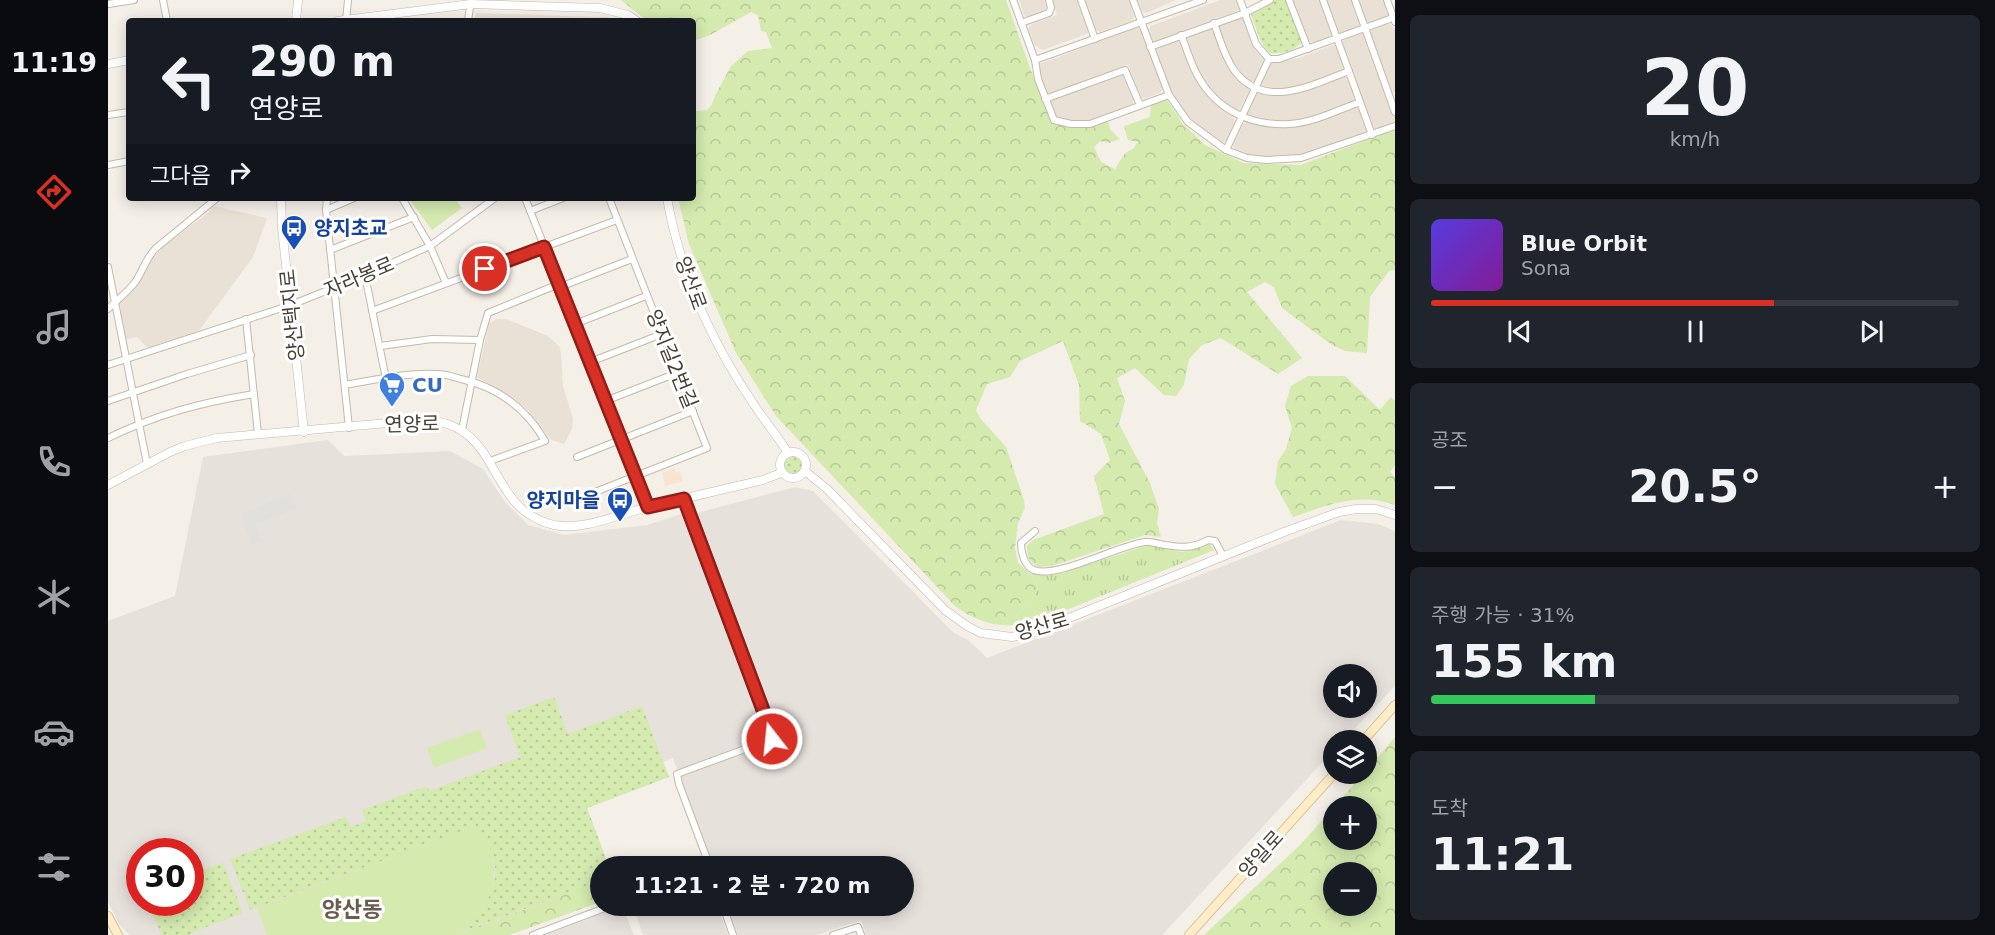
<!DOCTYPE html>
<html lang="ko">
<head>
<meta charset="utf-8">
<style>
  body { margin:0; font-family:"DejaVu Sans","Noto Sans KR",sans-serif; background:#20242c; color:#f1f3f6; height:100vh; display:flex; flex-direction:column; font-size:22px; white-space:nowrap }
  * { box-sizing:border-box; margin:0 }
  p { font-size:20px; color:#9ea1a6 }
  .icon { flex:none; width:33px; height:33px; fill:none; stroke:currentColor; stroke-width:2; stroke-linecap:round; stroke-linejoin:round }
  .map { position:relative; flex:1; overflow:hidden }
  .side { display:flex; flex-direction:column; gap:15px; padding:15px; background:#0d0f14; width:600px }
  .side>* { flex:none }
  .top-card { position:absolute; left:18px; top:18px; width:570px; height:183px; border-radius:6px; box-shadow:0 3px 15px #0003; background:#171b24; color:#f1f3f6; overflow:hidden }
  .tools { position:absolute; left:1215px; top:664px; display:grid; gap:12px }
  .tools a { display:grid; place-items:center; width:54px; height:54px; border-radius:50%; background:#171b24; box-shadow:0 3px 15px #0003; font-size:30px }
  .speed { position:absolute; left:18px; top:838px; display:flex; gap:12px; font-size:30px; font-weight:700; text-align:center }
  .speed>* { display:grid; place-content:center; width:78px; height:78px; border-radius:50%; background:#171b24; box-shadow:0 3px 15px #0003; line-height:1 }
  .speed .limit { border:9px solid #d22; background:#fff; color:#111 }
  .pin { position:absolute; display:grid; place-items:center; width:51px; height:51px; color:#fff; margin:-26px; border:3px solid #fff; border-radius:50%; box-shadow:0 2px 6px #0007 }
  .me { position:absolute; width:66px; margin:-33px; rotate:344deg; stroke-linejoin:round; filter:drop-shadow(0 0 4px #0008) }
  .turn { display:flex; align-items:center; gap:21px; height:126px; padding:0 24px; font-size:27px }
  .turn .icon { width:78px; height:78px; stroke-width:2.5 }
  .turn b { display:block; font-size:42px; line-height:51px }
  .then { display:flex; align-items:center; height:57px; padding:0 24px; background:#0003; gap:12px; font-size:22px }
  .big { font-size:45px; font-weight:700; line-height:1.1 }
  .side .tile { flex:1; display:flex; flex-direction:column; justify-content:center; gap:9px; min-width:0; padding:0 21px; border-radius:9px; background:#20242c }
  .side .dial { align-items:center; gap:0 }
  .dial b { font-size:78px; line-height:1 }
  .song { display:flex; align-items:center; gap:18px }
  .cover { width:72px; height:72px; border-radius:9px; background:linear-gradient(135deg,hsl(250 70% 55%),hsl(290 70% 35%)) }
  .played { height:6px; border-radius:3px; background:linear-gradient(90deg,#d93025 65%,#363941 65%) }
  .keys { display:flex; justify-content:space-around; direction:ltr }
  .heat { display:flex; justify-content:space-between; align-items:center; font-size:33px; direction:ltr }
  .charge { height:9px; border-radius:4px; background:linear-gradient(90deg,#34c759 31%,#363941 0) }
  .trip { position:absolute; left:482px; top:856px; width:324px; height:60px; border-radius:30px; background:#171b24; box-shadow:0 3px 15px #0003; font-weight:700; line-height:60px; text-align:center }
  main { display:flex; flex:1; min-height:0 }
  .dock { display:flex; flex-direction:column; width:108px; justify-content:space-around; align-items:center; background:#090b0e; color:#9ea1a6 }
  .dock .icon { width:42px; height:42px }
  .dock .selected { color:#d93025 }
  .dock b { font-size:27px; color:#f1f3f6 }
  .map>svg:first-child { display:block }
  .residential { fill:#e9e1d5 }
  .commercial { fill:#f7e5d2 }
  .industrial { fill:#e7e1dc; fill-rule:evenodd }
  .grass { fill:url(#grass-tufts) }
  .forest { fill:url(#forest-crowns); fill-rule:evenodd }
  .park { fill:url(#park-dots) }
  .pitch { fill:#d4eaaf }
  .parking { fill:#e2e0dc }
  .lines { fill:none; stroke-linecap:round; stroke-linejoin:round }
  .minor-casing { stroke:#c3baac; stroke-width:8 }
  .tertiary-casing { stroke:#c3baac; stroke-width:9 }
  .secondary-casing { stroke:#d9c397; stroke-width:10 }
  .minor { stroke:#fff; stroke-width:6 }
  .tertiary { stroke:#fff; stroke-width:8 }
  .secondary { stroke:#ffedc7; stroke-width:8 }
  .route-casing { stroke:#8d1f18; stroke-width:15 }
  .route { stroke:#d93025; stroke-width:10 }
  .labels { text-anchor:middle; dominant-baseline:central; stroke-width:6; stroke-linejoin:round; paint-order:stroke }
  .transit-label { font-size:20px; font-weight:bold; fill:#164399; stroke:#fff; text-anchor:start }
  .street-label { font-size:20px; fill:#484036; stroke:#fff }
  .shop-label { font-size:20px; font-weight:bold; fill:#366cbe; stroke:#fff; text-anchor:start }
  .quarter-label { font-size:22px; font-weight:bold; fill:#6b5d4d; stroke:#fff }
</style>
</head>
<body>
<main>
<nav class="dock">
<b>11:19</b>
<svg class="icon selected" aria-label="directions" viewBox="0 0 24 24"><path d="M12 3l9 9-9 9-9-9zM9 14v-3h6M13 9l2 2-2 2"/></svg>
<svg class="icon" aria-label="music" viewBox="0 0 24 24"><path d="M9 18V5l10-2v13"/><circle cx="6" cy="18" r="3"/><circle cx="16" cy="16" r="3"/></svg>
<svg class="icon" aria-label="phone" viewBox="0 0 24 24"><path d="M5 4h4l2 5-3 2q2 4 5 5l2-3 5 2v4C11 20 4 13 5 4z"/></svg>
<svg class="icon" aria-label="climate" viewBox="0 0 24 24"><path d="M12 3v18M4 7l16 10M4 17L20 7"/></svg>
<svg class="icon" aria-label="car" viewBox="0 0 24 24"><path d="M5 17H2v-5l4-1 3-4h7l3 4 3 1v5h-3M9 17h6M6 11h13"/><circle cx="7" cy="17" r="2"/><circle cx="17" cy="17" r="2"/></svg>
<svg class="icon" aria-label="filters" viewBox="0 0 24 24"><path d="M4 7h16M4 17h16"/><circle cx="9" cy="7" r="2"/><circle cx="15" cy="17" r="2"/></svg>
</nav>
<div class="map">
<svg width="1287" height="935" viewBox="0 0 1287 935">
  <defs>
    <pattern id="grass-tufts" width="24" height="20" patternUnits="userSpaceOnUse" patternTransform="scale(1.5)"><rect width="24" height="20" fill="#d4eaaf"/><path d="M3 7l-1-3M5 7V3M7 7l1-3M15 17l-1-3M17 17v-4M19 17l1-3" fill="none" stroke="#b8ca97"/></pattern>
    <pattern id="forest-crowns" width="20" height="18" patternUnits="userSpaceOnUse" patternTransform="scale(1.5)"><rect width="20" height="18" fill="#d4eaaf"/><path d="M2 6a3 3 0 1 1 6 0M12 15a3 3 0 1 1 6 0" fill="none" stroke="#b8ca97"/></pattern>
    <pattern id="park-dots" width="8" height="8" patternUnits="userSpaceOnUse" patternTransform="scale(1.5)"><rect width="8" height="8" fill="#d4eaaf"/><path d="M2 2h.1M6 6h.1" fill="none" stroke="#b8ca97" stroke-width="1.8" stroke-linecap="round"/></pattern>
  </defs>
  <rect width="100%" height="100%" fill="#f4efe7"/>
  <!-- residential -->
  <g class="residential">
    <polygon points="911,0 936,0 939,7 937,10 920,17 916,15"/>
    <polygon points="945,0 969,0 981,32 979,34 935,50 926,45 920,28 924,24 949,15"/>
    <polygon points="976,0 1021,0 1026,16 1025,20 992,32 986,29"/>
    <polygon points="1029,0 1068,0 1038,13 1034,11"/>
    <polygon points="1112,0 1130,0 1132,6 1131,10 1047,42 1043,39 1040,31 1043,26"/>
    <polygon points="1185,0 1212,0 1224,33 1221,37 1206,43 1199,40"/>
    <polygon points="1217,0 1244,0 1252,23 1251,26 1234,33 1228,30"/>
    <polygon points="1250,0 1276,0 1281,12 1279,17 1262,23 1258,21"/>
    <polygon points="368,13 488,17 500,17 504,21 366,21"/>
    <polygon points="1132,16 1137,19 1148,51 1155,56 1156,61 1148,80 1143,82 1127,69 1110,28 1112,24"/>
    <polygon points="1280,24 1285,26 1287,30 1287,92 1284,93 1261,34 1263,30"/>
    <polygon points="1029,27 1033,29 1055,88 1052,93 1036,99 1031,96 1020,65 942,94 938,92 931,68 932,64"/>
    <polygon points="1101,28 1105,30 1116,59 1124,72 1141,88 1141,92 1131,110 1126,111 1103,92 1092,76 1078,40 1079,36"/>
    <polygon points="1254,33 1258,36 1287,117 1286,123 1269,130 1264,128 1234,44 1236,40"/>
    <polygon points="1070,40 1074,42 1088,79 1097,94 1107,104 1125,117 1127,122 1118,141 1113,143 1095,131 1083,120 1064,95 1047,51 1048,48"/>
    <polygon points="1225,45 1229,46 1237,65 1234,70 1182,90 1168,90 1153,88 1152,85 1160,65 1165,62 1191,58"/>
    <polygon points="1014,75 1018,76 1026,99 1025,104 980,121 964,122 948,118 943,105 944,100"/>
    <polygon points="1235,76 1240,78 1247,97 1246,101 1203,117 1181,122 1139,117 1138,113 1146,94 1150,92 1166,96 1177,95 1190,92"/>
    <polygon points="1246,107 1251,109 1259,129 1256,133 1216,148 1194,155 1160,157 1140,154 1126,148 1125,145 1135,124 1139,122 1159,127 1186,127"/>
    <polygon points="105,206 159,218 145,257 87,336 42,350 29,337 14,340 8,308 30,284 42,261 60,242 100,213"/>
    <polygon points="388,319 398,319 440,336 451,346 453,353 455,386 465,419 464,429 456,444 443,440 419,409 407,399 369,377 381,324"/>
  </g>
  <!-- commercial -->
  <polygon class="commercial" points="566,468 568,473 572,471 575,481 557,486 554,473"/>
  <!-- industrial -->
  <g class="industrial">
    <path d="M220,440L236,456L342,451L375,469L397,502L420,525L456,535L539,525L576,513L585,514L687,487L705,491L846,633L860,640L879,658L1233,520L1270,524L1287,531V686L1235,741H1226L1225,751L1054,935H758L753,920L709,935H628L618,906H795V867H604L565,758L555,762L561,777L479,808L501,867H492V902L401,935H22L11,924L0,902V621L67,596L95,457ZM1226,675H1258V708H1226ZM32,852H82V903H32Z"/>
    <polygon points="514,906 526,935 437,935"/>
    <polygon points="525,906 609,906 620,935 535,935"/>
  </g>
  <!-- grass -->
  <polygon class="grass" points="1100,542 1106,550 951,613 906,625 907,616 922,602 930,588 923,574 954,573 1040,545 1074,552 1089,548"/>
  <!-- forest -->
  <g class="forest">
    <path d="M513,0H898L922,68L944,122C966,129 978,129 1000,121L1002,129L1012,139L1001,143L992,141L986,147L993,162L1007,169L1017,153L1025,149L1030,142L1020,140L1016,126L1042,117L1043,105L1059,100L1075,124L1097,145L1136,163L1193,165L1287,129V270L1281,271L1262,297L1259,353L1237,351L1224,345L1174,308L1166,287L1157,282L1139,292L1194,358L1170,374L1113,338L1094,345L1081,359L1076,385L1068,396L1056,395L1027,368L1009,378L1017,401L1011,424L1042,483L1051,509L1049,523L1053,537L1037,535L944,566L930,567C921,561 919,557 919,546L925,540L996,514L986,476L1002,460L993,434L972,421L971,385L955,341L912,361L902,377L879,384L868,410L872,418L898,447L916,500L917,508L910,523L907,548L910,563L923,574L930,588L922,602L907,616L906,625C885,627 864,619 847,606L668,416L628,353L581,244L570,198H585V114L587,111L599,110L604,104L608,94L623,66L640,51L664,48L658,32L653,31L650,15L643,12L602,35L585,41V21H539Z"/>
    <path d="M1200,376H1237L1272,410L1283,397L1287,401V465L1282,472L1287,477V505C1251,492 1220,505 1185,517L1167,484L1170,461L1178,449L1184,428L1177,406L1183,386Z"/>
    <path d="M1287,737V935H1096L1192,845L1226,807V840H1258V807H1226L1255,774H1258L1259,770ZM1226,873H1258V906H1226Z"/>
    <polygon points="492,882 492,902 401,935 346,935"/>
  </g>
  <!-- park -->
  <g class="park">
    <path d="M1168,0H1179L1194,41C1188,51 1173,54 1162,53C1151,43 1148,28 1143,14L1145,11Z"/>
    <circle cx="684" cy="465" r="10"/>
    <path d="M446,697L460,734L534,706L561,777L479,808L501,867H492V882L352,932C371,916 395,886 385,859C381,848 370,837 364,827L142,910L122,859L238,817L243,827L258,821L254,810L319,786L321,791L412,757L397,715Z"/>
    <polygon points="115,863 135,913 83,933 82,935 54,935 39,903 82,903 83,874"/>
  </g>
  <!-- pitch -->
  <g class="pitch">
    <polygon points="305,198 347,198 354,208 324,230 302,200"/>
    <polygon points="372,729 379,748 326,768 319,748"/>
    <path d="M364,827C367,829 373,832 376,835C380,839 381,847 383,852C386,863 388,878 384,889C378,907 363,927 346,935H159L149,908Z"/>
  </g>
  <!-- parking -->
  <polygon class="parking" points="182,494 188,509 147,524 153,541 144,545 132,514"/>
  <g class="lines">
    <!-- minor casing -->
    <g class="minor-casing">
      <g id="minor">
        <polyline points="55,0 59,21"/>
        <polyline points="905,0 927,60 930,79 946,120 963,124 982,124 1061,95"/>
        <polyline points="973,0 987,39"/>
        <polyline points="1025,0 1061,95 1080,122 1118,150 1139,158 1158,160 1193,158 1287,126"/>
        <polyline points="1132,0 1148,44 1161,59 1171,59 1287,17"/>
        <polyline points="1181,0 1200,49"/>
        <polyline points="1215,0 1264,135"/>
        <polyline points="1247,0 1287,112"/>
        <polyline points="1279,0 1287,22"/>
        <polyline points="0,4 26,0"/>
        <polyline points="238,21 240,0"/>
        <polyline points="360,21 363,0"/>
        <polyline points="913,23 941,13 943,8 941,0"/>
        <path d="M1106,23C1112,39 1116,56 1126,70C1156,111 1204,85 1241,71"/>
        <path d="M1073,35C1079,49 1083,65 1091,78C1110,111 1144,126 1181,124C1205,123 1230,110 1252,102"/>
        <polyline points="1042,47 1137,13 1162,0"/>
        <polyline points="927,60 1095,0"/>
        <polyline points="937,99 1017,70 1032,105"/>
        <polyline points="0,115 21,112"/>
        <polyline points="1118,150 1161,59"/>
        <polyline points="0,165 21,161"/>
        <polyline points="219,198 218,210 241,428"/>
        <polyline points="294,198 322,246 338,283"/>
        <polyline points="417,198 540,507"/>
        <polyline points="218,210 246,198"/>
        <polyline points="422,211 455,198"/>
        <polyline points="222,250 306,217"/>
        <polyline points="0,267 39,464"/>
        <polyline points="257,275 278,379"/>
        <path d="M0,309C9,300 20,292 28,281C35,270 38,258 48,248L109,198"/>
        <polyline points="264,311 509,220"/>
        <polyline points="138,319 150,434"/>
        <polyline points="467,324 538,296"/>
        <polyline points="272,346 324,339 372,340"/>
        <polyline points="482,362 554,334"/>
        <polyline points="0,365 183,305 257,275 322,246 387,198"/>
        <path d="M237,385C267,380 299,372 330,374C337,374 346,377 353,379C389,387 418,408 437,441L382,461"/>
        <polyline points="0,401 79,374 143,355"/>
        <polyline points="497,401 569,373"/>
        <polyline points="354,430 372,340 380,313 451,284 457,285 524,259"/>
        <path d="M0,438C50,414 91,403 146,394"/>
        <polyline points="469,457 585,411"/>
        <polyline points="487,492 599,448 501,198"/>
        <polyline points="576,499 664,734 664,739 569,774 571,784 602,867"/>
        <path d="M927,531L913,543C913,552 916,566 926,570C948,579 1011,545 1037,542C1041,541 1047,543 1051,544C1071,547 1081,550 1100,540L1107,541L1115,556"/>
        <polyline points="615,906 625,935"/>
        <polyline points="425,935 502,906"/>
        <polyline points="725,935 750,927 753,935"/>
      </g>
    </g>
    <!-- tertiary casing -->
    <g class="tertiary-casing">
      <g id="tertiary">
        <polyline points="188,21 190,0"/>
        <polyline points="229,21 363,4 492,8 520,15 529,21"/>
        <polyline points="0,64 21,60"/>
        <polyline points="173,198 174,228 196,432"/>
        <path d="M559,198C572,271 602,339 643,400C654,418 669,435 680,453"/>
        <circle cx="685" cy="465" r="13"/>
        <polyline points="697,471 719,489 837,610 859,626 873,633 904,637 924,633 956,620 1176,532 1231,512 1248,509 1268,509 1287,515"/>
        <path d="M0,485L62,452L77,446L109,438L314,420C397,422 375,509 446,525C476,531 511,514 540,507C578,498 617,489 655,480L673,473"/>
      </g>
    </g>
    <!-- secondary casing -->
    <g class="secondary-casing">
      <g id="secondary">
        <polyline points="1255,741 1287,705"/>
        <polyline points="0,916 10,935"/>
        <polyline points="1081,935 1226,774"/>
      </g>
    </g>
    <!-- minor -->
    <use href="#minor" class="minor"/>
    <!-- tertiary -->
    <use href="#tertiary" class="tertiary"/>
    <!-- secondary -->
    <use href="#secondary" class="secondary"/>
  </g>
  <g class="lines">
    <!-- route casing -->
    <g class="route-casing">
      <polyline id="route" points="377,269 436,247 540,507 576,499 664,734 664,739"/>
    </g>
    <!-- route -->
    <use href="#route" class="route"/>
  </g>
  <!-- icons -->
  <defs>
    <g id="bus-pin" transform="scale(1.35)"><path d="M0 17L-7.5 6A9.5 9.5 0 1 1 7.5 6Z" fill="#1a4fb4" stroke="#fff"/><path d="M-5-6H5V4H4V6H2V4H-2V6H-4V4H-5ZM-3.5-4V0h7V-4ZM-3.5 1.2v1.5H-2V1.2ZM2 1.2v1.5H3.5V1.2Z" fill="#fff"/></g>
    <g id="supermarket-pin" transform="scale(1.35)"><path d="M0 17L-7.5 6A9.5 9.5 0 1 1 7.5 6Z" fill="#3f7fe0" stroke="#fff"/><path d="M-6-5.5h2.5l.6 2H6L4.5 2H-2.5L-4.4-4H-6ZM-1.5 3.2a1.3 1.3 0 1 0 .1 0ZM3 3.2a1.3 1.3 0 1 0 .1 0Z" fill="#fff"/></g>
  </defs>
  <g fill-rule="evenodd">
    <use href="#bus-pin" x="186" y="228"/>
    <use href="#supermarket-pin" x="284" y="385"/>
    <use href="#bus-pin" x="512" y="500"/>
  </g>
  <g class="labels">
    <!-- transit labels -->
    <g class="transit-label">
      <text x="206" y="228">양지초교</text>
      <text x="492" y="500" text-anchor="end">양지마을</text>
    </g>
    <!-- street labels -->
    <g class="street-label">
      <text transform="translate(251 277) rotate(-23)">자라봉로</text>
      <text transform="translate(583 283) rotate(70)">양산로</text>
      <text transform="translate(184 315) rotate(-96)">양산택지로</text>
      <text transform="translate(564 359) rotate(68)">양지길2번길</text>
      <text transform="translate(304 424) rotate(-1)">연양로</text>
      <text transform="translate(934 626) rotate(-16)">양산로</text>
      <text transform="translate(1153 854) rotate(-48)">양일로</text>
    </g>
    <!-- shop labels -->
    <g class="shop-label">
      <text x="304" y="385">CU</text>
    </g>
    <!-- quarter labels -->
    <g class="quarter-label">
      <text x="244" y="909">양산동</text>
    </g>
  </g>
</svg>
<div class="tools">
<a><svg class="icon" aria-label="sound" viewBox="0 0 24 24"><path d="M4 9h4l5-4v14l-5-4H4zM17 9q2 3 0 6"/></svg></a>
<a><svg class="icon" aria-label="layers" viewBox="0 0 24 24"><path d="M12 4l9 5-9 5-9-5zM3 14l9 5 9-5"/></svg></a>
<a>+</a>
<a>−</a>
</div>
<div class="speed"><div class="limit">30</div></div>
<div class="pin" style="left:377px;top:269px;background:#d93025"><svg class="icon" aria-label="arrive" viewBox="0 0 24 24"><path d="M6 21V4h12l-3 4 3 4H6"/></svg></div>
<svg class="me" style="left:664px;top:739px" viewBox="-20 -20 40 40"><circle r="17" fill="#d93025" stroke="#fff" stroke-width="3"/><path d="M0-11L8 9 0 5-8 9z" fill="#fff"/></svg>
<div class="trip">11:21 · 2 분 · 720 m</div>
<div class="top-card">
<div class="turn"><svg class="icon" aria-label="left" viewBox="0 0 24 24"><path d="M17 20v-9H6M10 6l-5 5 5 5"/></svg><div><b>290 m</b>연양로</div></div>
<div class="then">그다음<svg class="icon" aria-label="right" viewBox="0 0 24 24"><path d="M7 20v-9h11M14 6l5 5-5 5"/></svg></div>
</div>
</div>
<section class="side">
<div class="tile dial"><b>20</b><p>km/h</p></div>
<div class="tile">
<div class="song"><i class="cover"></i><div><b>Blue Orbit</b><p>Sona</p></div></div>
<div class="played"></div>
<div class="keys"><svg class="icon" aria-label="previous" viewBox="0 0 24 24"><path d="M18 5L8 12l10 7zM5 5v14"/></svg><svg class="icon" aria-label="pause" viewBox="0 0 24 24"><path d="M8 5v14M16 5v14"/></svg><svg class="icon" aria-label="next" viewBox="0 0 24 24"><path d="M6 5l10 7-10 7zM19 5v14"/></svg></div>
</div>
<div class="tile"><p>공조</p>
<div class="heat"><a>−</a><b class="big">20.5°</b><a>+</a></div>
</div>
<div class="tile"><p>주행 가능 · 31%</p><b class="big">155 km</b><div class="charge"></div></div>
<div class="tile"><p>도착</p><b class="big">11:21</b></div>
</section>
</main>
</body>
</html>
